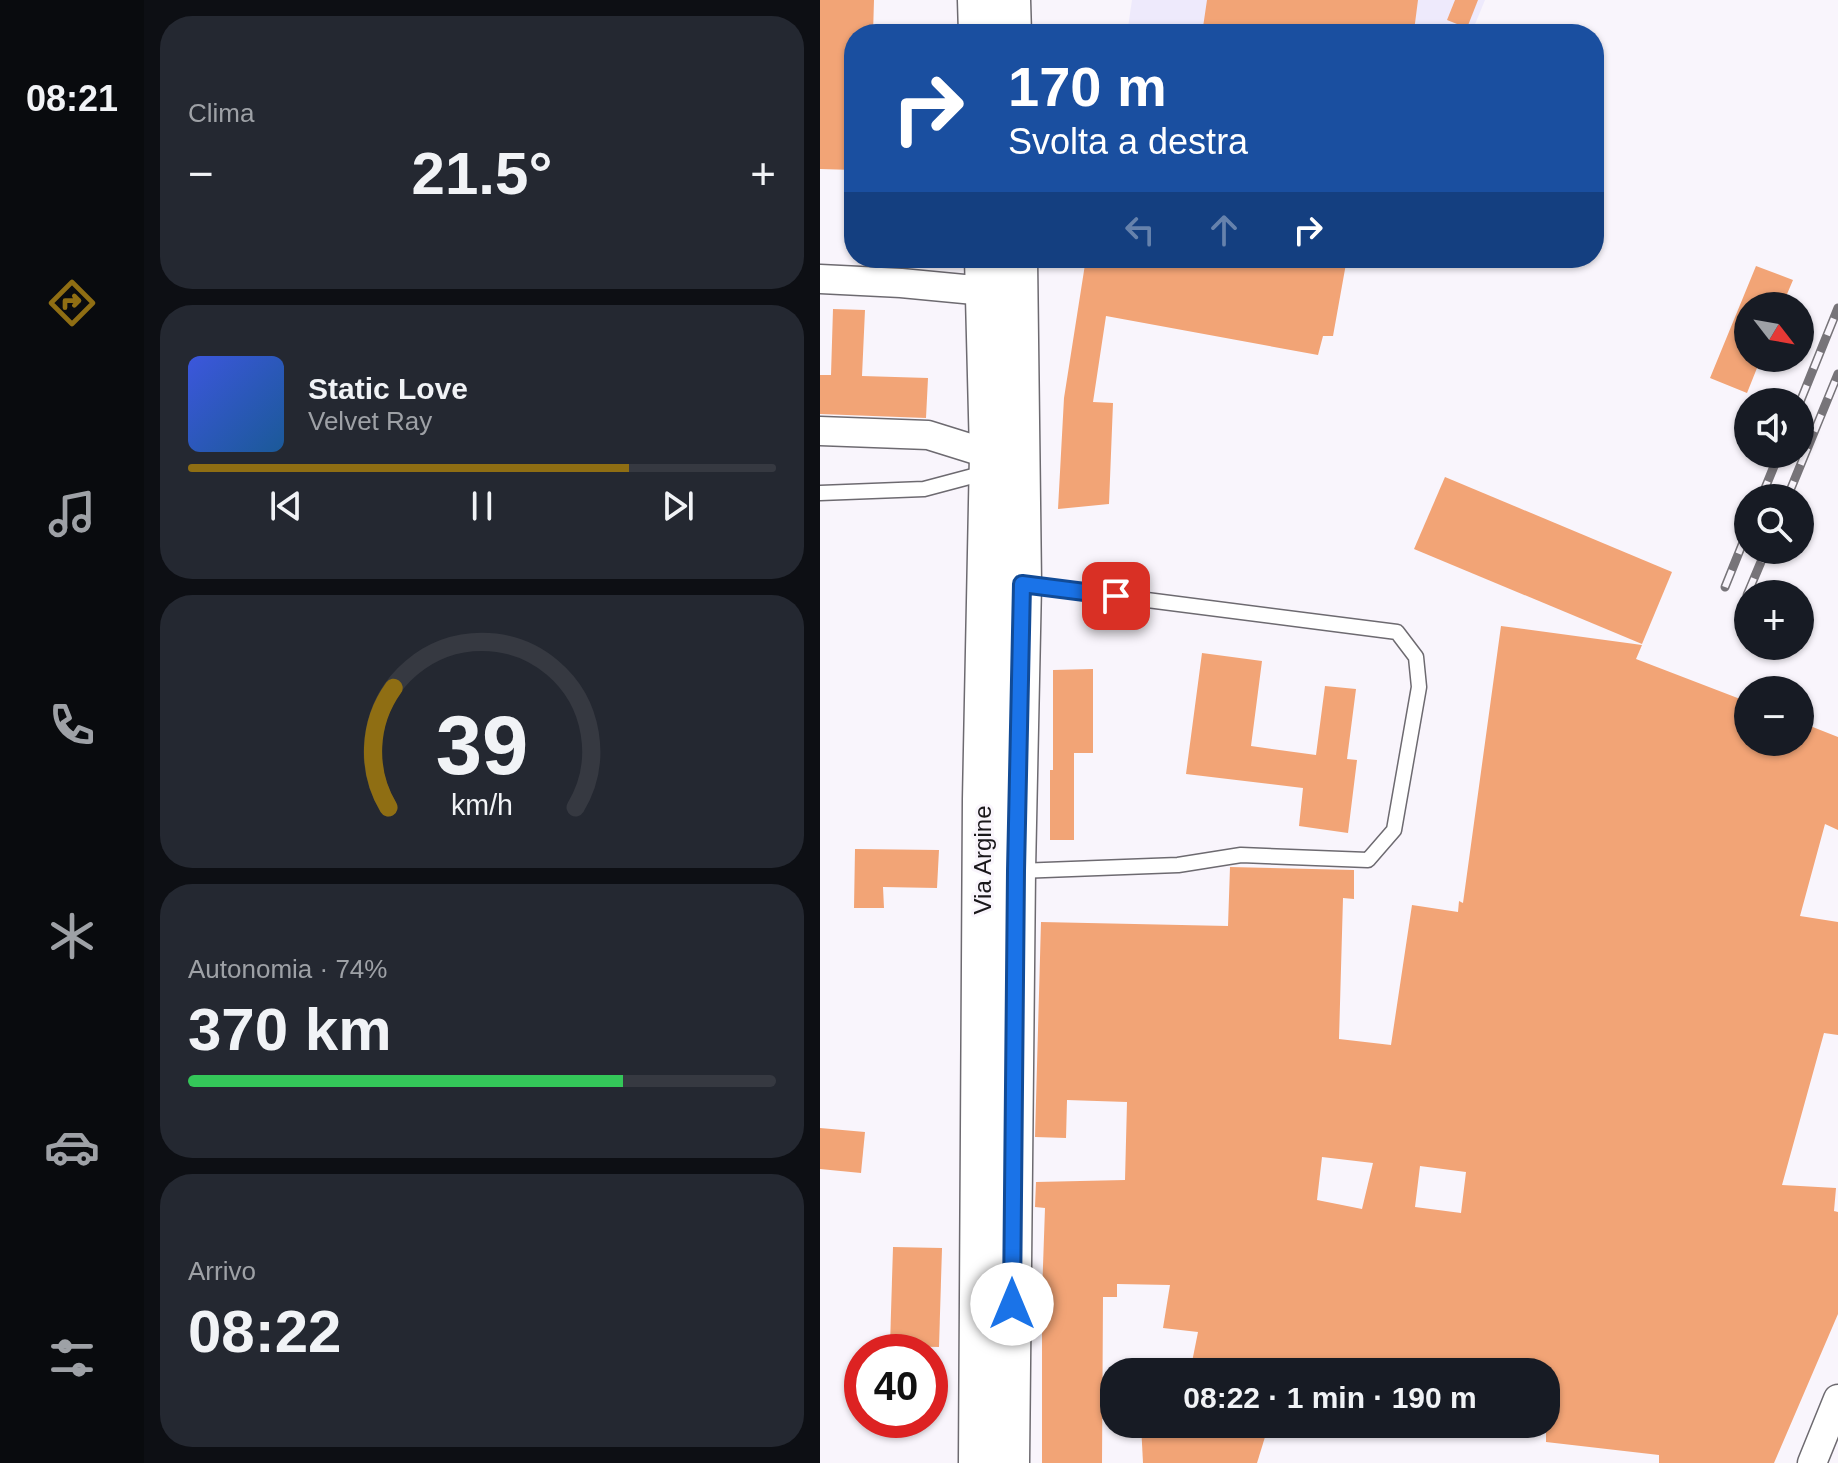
<!DOCTYPE html>
<html lang="it">
<head>
<meta charset="utf-8">
<style>
  body { margin:0; font-family:Helvetica,sans-serif; background:#242831; color:#f1f3f6; height:100vh; display:flex; flex-direction:column; font-size:30px; white-space:nowrap }
  * { box-sizing:border-box; margin:0 }
  p { font-size:26px; color:#9ea1a6 }
  .icon { flex:none; width:44px; height:44px; fill:none; stroke:currentColor; stroke-width:2; stroke-linecap:round; stroke-linejoin:round }
  .map { position:relative; flex:1; overflow:hidden }
  .details { display:flex; flex-direction:column; gap:16px; padding:16px; background:#0d0f14; width:676px }
  .details>* { flex:none }
  .top-card { position:absolute; left:24px; top:24px; width:760px; height:244px; border-radius:32px; box-shadow:0 2px 6px #0004; background:#1a4fa0; color:#fff; overflow:hidden }
  .needle { width:52px; rotate:121deg }
  .tools { position:absolute; left:914px; top:292px; display:grid; gap:16px }
  .tools a { display:grid; place-items:center; width:80px; height:80px; border-radius:50%; background:#171b24; box-shadow:0 2px 6px #0004; font-size:40px }
  .speed { position:absolute; left:24px; top:1334px; display:flex; gap:16px; font-size:40px; font-weight:700; text-align:center }
  .speed>* { display:grid; place-content:center; width:104px; height:104px; border-radius:50%; background:#171b24; box-shadow:0 2px 6px #0004; line-height:1 }
  .speed .limit { border:12px solid #d22; background:#fff; color:#111 }
  .pin { position:absolute; display:grid; place-items:center; width:68px; height:68px; color:#fff; margin:-34px; border-radius:16px; box-shadow:0 4px 12px #0006 }
  .me { position:absolute; width:88px; margin:-44px; rotate:0deg; stroke-linejoin:round; filter:drop-shadow(0 0 6px #0008) }
  .turn { display:flex; align-items:center; gap:28px; height:168px; padding:0 32px; font-size:36px }
  .turn .icon { width:104px; height:104px; stroke-width:2.5 }
  .turn b { display:block; font-size:56px; line-height:68px }
  .lanes { display:flex; align-items:center; height:76px; padding:0 32px; background:#0003; justify-content:center; gap:40px; direction:ltr }
  .lanes .off { opacity:.35 }
  .big { font-size:60px; font-weight:700; line-height:1.1 }
  .details .widget { flex:1; display:flex; flex-direction:column; justify-content:center; gap:12px; min-width:0; padding:0 28px; border-radius:32px; background:#242831 }
  .details .dial { align-items:center; gap:0 }
  .dial svg { height:208px; overflow:visible; fill:none; stroke:#363941; stroke-width:7; stroke-linecap:round; text-anchor:middle }
  .dial text { fill:#f1f3f6; stroke:none }
  .song { display:flex; align-items:center; gap:24px }
  .cover { width:96px; height:96px; border-radius:12px; background:linear-gradient(135deg,hsl(230 70% 55%),hsl(210 70% 35%)) }
  .played { height:8px; border-radius:4px; background:linear-gradient(90deg,#8f6e13 75%,#363941 75%) }
  .keys { display:flex; justify-content:space-around; direction:ltr }
  .heat { display:flex; justify-content:space-between; align-items:center; font-size:44px; direction:ltr }
  .charge { height:12px; border-radius:6px; background:linear-gradient(90deg,#34c759 74%,#363941 0) }
  .trip { position:absolute; left:280px; top:1358px; width:460px; height:80px; border-radius:32px; background:#171b24; box-shadow:0 2px 6px #0004; font-weight:700; line-height:80px; text-align:center }
  main { display:flex; flex:1; min-height:0 }
  .dock { display:flex; flex-direction:column; width:144px; justify-content:space-around; align-items:center; background:#090b0e; color:#9ea1a6 }
  .dock .icon { width:56px; height:56px }
  .dock .active { color:#8f6e13 }
  .dock b { font-size:36px; color:#f1f3f6 }
  .map>svg:first-child { display:block }
  .industrial { fill:#eeeafc }
  .building { fill:#f2a476; fill-rule:evenodd }
  .lines { fill:none; stroke-linecap:round; stroke-linejoin:round }
  .lane-casing { stroke:#6d6a70; stroke-width:17 }
  .street-casing { stroke:#6d6a70; stroke-width:31 }
  .secondary-casing { stroke:#6d6a70; stroke-width:41 }
  .lane { stroke:#fff; stroke-width:14 }
  .street { stroke:#fff; stroke-width:28 }
  .secondary { stroke:#fff; stroke-width:38 }
  .rail-casing { stroke:#777479; stroke-width:9 }
  .rail { stroke:#f9f5fc; stroke-width:6; stroke-dasharray:18; stroke-linecap:butt }
  .route-casing { stroke:#114b97; stroke-width:20 }
  .route { stroke:#1a73e8; stroke-width:14 }
  .labels { text-anchor:middle; dominant-baseline:central; stroke-width:6; stroke-linejoin:round; paint-order:stroke }
  .street-label { font-size:24px; fill:#19171a; stroke:#f9f5fc }
</style>
</head>
<body>
<main>
<nav class="dock">
<b>08:21</b>
<svg class="icon active" aria-label="directions" viewBox="0 0 24 24"><path d="M12 3l9 9-9 9-9-9zM9 14v-3h6M13 9l2 2-2 2"/></svg>
<svg class="icon" aria-label="music" viewBox="0 0 24 24"><path d="M9 18V5l10-2v13"/><circle cx="6" cy="18" r="3"/><circle cx="16" cy="16" r="3"/></svg>
<svg class="icon" aria-label="phone" viewBox="0 0 24 24"><path d="M5 4h4l2 5-3 2q2 4 5 5l2-3 5 2v4C11 20 4 13 5 4z"/></svg>
<svg class="icon" aria-label="climate" viewBox="0 0 24 24"><path d="M12 3v18M4 7l16 10M4 17L20 7"/></svg>
<svg class="icon" aria-label="car" viewBox="0 0 24 24"><path d="M5 17H2v-5l4-1 3-4h7l3 4 3 1v5h-3M9 17h6M6 11h13"/><circle cx="7" cy="17" r="2"/><circle cx="17" cy="17" r="2"/></svg>
<svg class="icon" aria-label="filters" viewBox="0 0 24 24"><path d="M4 7h16M4 17h16"/><circle cx="9" cy="7" r="2"/><circle cx="15" cy="17" r="2"/></svg>
</nav>
<section class="details">
<div class="widget"><p>Clima</p>
<div class="heat"><a>−</a><b class="big">21.5°</b><a>+</a></div>
</div>
<div class="widget">
<div class="song"><i class="cover"></i><div><b>Static Love</b><p>Velvet Ray</p></div></div>
<div class="played"></div>
<div class="keys"><svg class="icon" aria-label="previous" viewBox="0 0 24 24"><path d="M18 5L8 12l10 7zM5 5v14"/></svg><svg class="icon" aria-label="pause" viewBox="0 0 24 24"><path d="M8 5v14M16 5v14"/></svg><svg class="icon" aria-label="next" viewBox="0 0 24 24"><path d="M6 5l10 7-10 7zM19 5v14"/></svg></div>
</div>
<div class="widget dial"><svg viewBox="0 0 100 80">
<path d="M14 69A42 42 0 1 1 86 69"/>
<path d="M14 69A42 42 0 0 1 16 23" stroke="#8f6e13"/>
<text x="50" y="56" font-size="32" font-weight="700">39</text>
<text x="50" y="72" font-size="11">km/h</text>
</svg></div>
<div class="widget"><p>Autonomia · 74%</p><b class="big">370 km</b><div class="charge"></div></div>
<div class="widget"><p>Arrivo</p><b class="big">08:22</b></div>
</section>
<div class="map">
<svg width="1018" height="1463" viewBox="0 0 1018 1463">
  <rect width="100%" height="100%" fill="#f9f5fc"/>
  <!-- industrial -->
  <polygon class="industrial" points="312,0 665,0 651,34 307,34"/>
  <!-- building -->
  <g class="building">
    <polygon points="0,0 54,0 53,34 34,34 34,170 0,169"/>
    <polygon points="387,0 598,0 594,31 553,28 553,34 382,34"/>
    <polygon points="635,0 658,0 647,28 627,20"/>
    <polygon points="266,258 527,258 513,336 503,336 498,355 286,316 273,402 293,403 289,504 238,509 244,398"/>
    <polygon points="936,266 973,280 962,306 928,306 928,358 941,358 927,393 890,378"/>
    <polygon points="13,309 45,310 42,376 108,378 106,418 0,414 0,375 11,375"/>
    <polygon points="625,477 852,572 822,644 594,549"/>
    <path d="M681,626L822,645L816,659L928,702V742H980V722L1018,737V830L1005,824L980,916L1018,922V1035L1004,1033L962,1185L1016,1188L1014,1211L1018,1212V1314L954,1463H839V1455L726,1442V1372H370L378,1332L343,1328L350,1285L297,1284V1297H283L282,1463H222V1295L225,1208L215,1207L216,1182L305,1180L307,1102L247,1100L246,1138L215,1137L221,922L408,926L410,867L534,870V899L523,898L519,1039L571,1045L592,905L638,912L639,901L643,903ZM502,1157L553,1163L542,1209L497,1200ZM600,1166L646,1172L641,1213L595,1207Z"/>
    <polygon points="382,653 442,661 431,746 496,755 505,686 536,689 527,759 537,760 528,833 479,826 483,788 366,774"/>
    <polygon points="273,669 273,753 254,753 254,840 230,840 230,770 233,770 233,670"/>
    <polygon points="35,849 119,850 117,888 63,887 64,908 34,908"/>
    <polygon points="0,1128 45,1132 41,1173 0,1169"/>
    <polygon points="73,1247 122,1248 119,1347 70,1346"/>
    <polygon points="321,1424 449,1424 437,1463 323,1463"/>
  </g>
  <g class="lines">
    <!-- lane casing -->
    <g class="lane-casing">
      <g id="lane">
        <polyline points="0,493 104,489 168,472"/>
        <polyline points="198,871 358,865 421,855 548,860 574,830 599,687 596,657 577,632 202,584"/>
      </g>
    </g>
    <!-- street casing -->
    <g class="street-casing">
      <g id="street">
        <polyline points="0,279 81,283 165,291"/>
        <polyline points="0,431 108,435 169,454"/>
        <polyline points="992,1463 1018,1399"/>
      </g>
    </g>
    <!-- secondary casing -->
    <g class="secondary-casing">
      <g id="secondary">
        <polyline points="157,0 158,34"/>
        <polyline points="191,0 192,34"/>
        <polyline points="158,1463 162,799 169,454 164,258"/>
        <polyline points="190,1463 196,871 202,584 198,258"/>
      </g>
    </g>
    <!-- lane -->
    <use href="#lane" class="lane"/>
    <!-- street -->
    <use href="#street" class="street"/>
    <!-- secondary -->
    <use href="#secondary" class="secondary"/>
    <!-- rail casing -->
    <g class="rail-casing">
      <g id="rail">
        <polyline points="980,402 1018,308"/>
        <polyline points="941,498 959,454"/>
        <polyline points="967,498 1018,374"/>
        <polyline points="905,587 928,530"/>
        <polyline points="927,595 946,550"/>
      </g>
    </g>
    <!-- rail -->
    <use href="#rail" class="rail"/>
  </g>
  <g class="lines">
    <!-- route casing -->
    <g class="route-casing">
      <polyline id="route" points="192,1304 196,871 202,584 296,596"/>
    </g>
    <!-- route -->
    <use href="#route" class="route"/>
  </g>
  <g class="labels">
    <!-- street labels -->
    <g class="street-label">
      <text transform="translate(162 860) rotate(-90)">Via Argine</text>
    </g>
  </g>
</svg>
<div class="tools">
<a><svg class="needle" viewBox="-14 -14 28 28"><path d="M0-13l5 13h-10z" fill="#e53935"/><path d="M0 13l5-13h-10z" fill="#9ea1a6"/></svg></a>
<a><svg class="icon" aria-label="sound" viewBox="0 0 24 24"><path d="M4 9h4l5-4v14l-5-4H4zM17 9q2 3 0 6"/></svg></a>
<a><svg class="icon" aria-label="search" viewBox="0 0 24 24"><circle cx="10" cy="10" r="6"/><path d="M15 15l6 6"/></svg></a>
<a>+</a>
<a>−</a>
</div>
<div class="speed"><div class="limit">40</div></div>
<div class="pin" style="left:296px;top:596px;background:#d93025"><svg class="icon" aria-label="arrive" viewBox="0 0 24 24"><path d="M6 21V4h12l-3 4 3 4H6"/></svg></div>
<svg class="me" style="left:192px;top:1304px" viewBox="-20 -20 40 40"><circle r="19" fill="#fff"/><path d="M0-13L10 11 0 6-10 11z" fill="#1a73e8"/></svg>
<div class="trip">08:22 · 1 min · 190 m</div>
<div class="top-card">
<div class="turn"><svg class="icon" aria-label="right" viewBox="0 0 24 24"><path d="M7 20v-9h11M14 6l5 5-5 5"/></svg><div><b>170 m</b>Svolta a destra</div></div>
<div class="lanes"><svg class="icon off" aria-label="left" viewBox="0 0 24 24"><path d="M17 20v-9H6M10 6l-5 5 5 5"/></svg><svg class="icon off" aria-label="ahead" viewBox="0 0 24 24"><path d="M12 20V5M6 11l6-6 6 6"/></svg><svg class="icon" aria-label="right" viewBox="0 0 24 24"><path d="M7 20v-9h11M14 6l5 5-5 5"/></svg></div>
</div>
</div>
</main>
</body>
</html>
